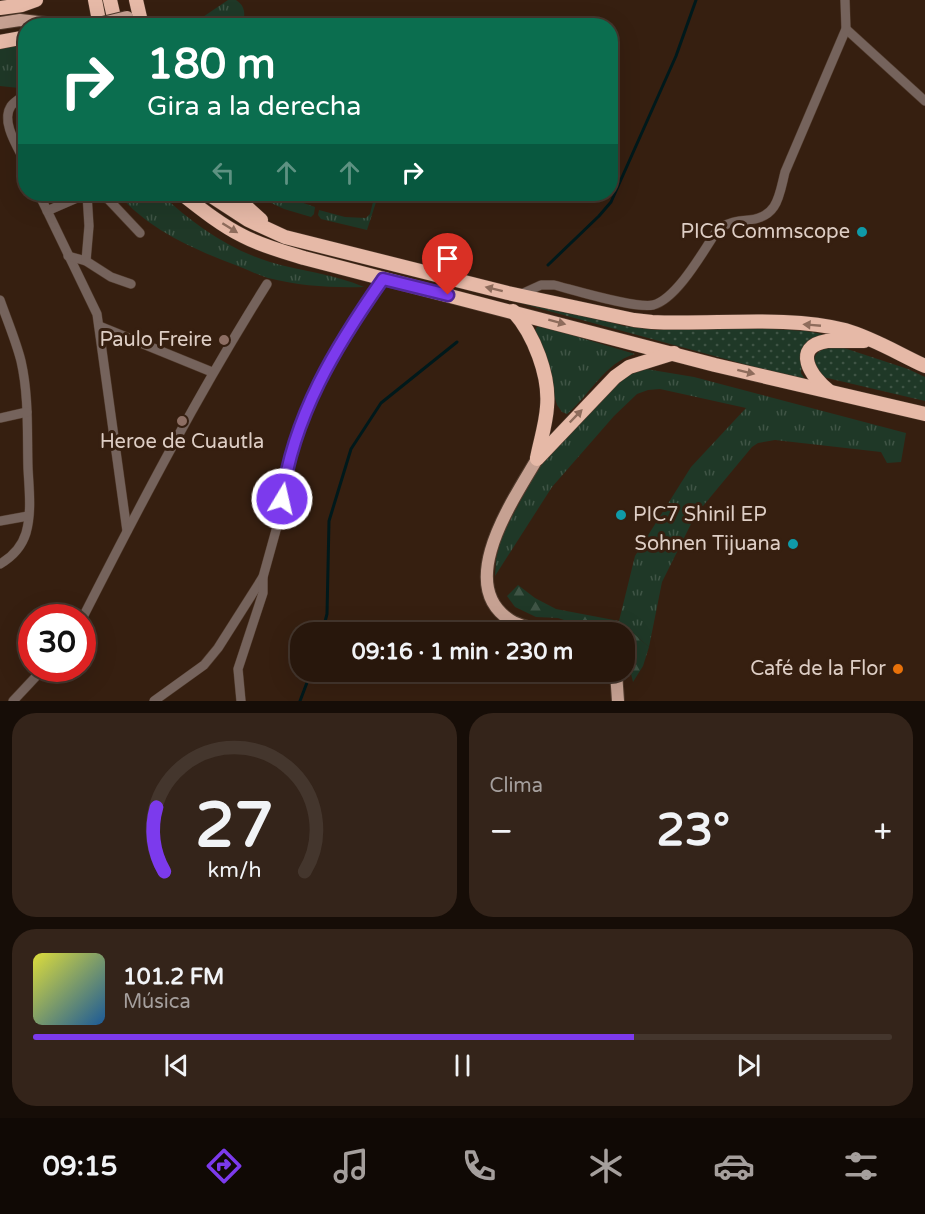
<!DOCTYPE html>
<html lang="es">
<head>
<meta charset="utf-8">
<style>
  body { margin:0; font-family:"Varela Round",sans-serif; background:#34241a; color:#f1f3f6; height:100vh; display:flex; flex-direction:column; font-size:22px; white-space:nowrap }
  * { box-sizing:border-box; margin:0 }
  p { font-size:20px; color:#a59f9d }
  .icon { flex:none; width:33px; height:33px; fill:none; stroke:currentColor; stroke-width:2; stroke-linecap:round; stroke-linejoin:round }
  .map { position:relative; height:701px; overflow:hidden }
  .details { display:flex; flex-direction:column; gap:12px; padding:12px; background:#160d07; flex:1 }
  .details>* { flex:none }
  .top-card { position:absolute; left:18px; top:18px; width:600px; height:183px; border-radius:24px; box-shadow:0 6px 24px #0002,0 0 0 2px #44362d; background:#0b6e4f; color:#fff; overflow:hidden }
  .speed { position:absolute; left:18px; top:604px; display:flex; gap:12px; font-size:30px; font-weight:700; text-align:center }
  .speed>* { display:grid; place-content:center; width:78px; height:78px; border-radius:50%; background:#28170c; box-shadow:0 6px 24px #0002,0 0 0 2px #44362d; line-height:1 }
  .speed .limit { border:9px solid #d22; background:#fff; color:#111 }
  .pin { position:absolute; display:grid; place-items:center; width:51px; height:51px; color:#fff; margin:-62px -26px; border-radius:50% 50% 50% 0; rotate:-45deg; box-shadow:0 0 6px #0007 }
  .pin .icon { rotate:45deg }
  .me { position:absolute; width:66px; margin:-33px; rotate:9deg; stroke-linejoin:round; filter:drop-shadow(0 0 4px #0008) }
  .turn { display:flex; align-items:center; gap:21px; height:126px; padding:0 30px; font-size:27px }
  .turn .icon { width:78px; height:78px; stroke-width:2.5 }
  .turn b { display:block; font-size:42px; line-height:51px }
  .lanes { display:flex; align-items:center; height:57px; padding:0 30px; background:#0003; justify-content:center; gap:30px; direction:ltr }
  .lanes .off { opacity:.35 }
  .big { font-size:45px; font-weight:700; line-height:1.1 }
  .details .tile { flex:1; display:flex; flex-direction:column; justify-content:center; gap:9px; min-width:0; padding:0 21px; border-radius:24px; background:#34241a }
  .details .dial { align-items:center; gap:0 }
  .dial svg { height:156px; overflow:visible; fill:none; stroke:#44362d; stroke-width:7; stroke-linecap:round; text-anchor:middle }
  .dial text { fill:#f1f3f6; stroke:none }
  .song { display:flex; align-items:center; gap:18px }
  .cover { width:72px; height:72px; border-radius:9px; background:linear-gradient(135deg,hsl(60 70% 55%),hsl(210 70% 35%)) }
  .played { height:6px; border-radius:3px; background:linear-gradient(90deg,#7c3aed 70%,#44362d 70%) }
  .keys { display:flex; justify-content:space-around; direction:ltr }
  .heat { display:flex; justify-content:space-between; align-items:center; font-size:33px; direction:ltr }
  .details .tiles { flex:1; display:grid; gap:12px; grid-template-columns:1fr 1fr }
  .tile:last-child { grid-column:span 2 }
  .trip { position:absolute; left:290px; top:622px; width:345px; height:60px; border-radius:24px; background:#28170c; box-shadow:0 6px 24px #0002,0 0 0 2px #44362d; font-weight:700; line-height:60px; text-align:center }
  .tabs { display:flex; height:96px; justify-content:space-around; align-items:center; background:#100905; color:#a59f9d }
  .tabs .icon { width:42px; height:42px }
  .tabs .on { color:#7c3aed }
  .tabs b { font-size:27px; color:#f1f3f6 }
  .map>svg:first-child { display:block }
  .grass { fill:url(#grass-tufts) }
  .forest { fill:url(#forest-firs) }
  .park { fill:url(#park-dots) }
  .lines { fill:none; stroke-linecap:round; stroke-linejoin:round }
  .stream { stroke:#00191b; stroke-width:3 }
  .minor-casing { stroke:#513b2d; stroke-width:10 }
  .major-casing { stroke:#513b2d; stroke-width:14 }
  .highway-casing { stroke:#513b2d; stroke-width:15 }
  .minor { stroke:#75635c; stroke-width:9 }
  .major { stroke:#c6a192; stroke-width:12 }
  .highway { stroke:#e6b9a7; stroke-width:14 }
  .major-bridge-casing { stroke:#513b2d; stroke-width:14; stroke-linecap:butt }
  .major-bridge { stroke:#c6a192; stroke-width:12 }
  .oneway { fill:#8e6c5c }
  .route-casing { stroke:#51269a; stroke-width:15 }
  .route { stroke:#7c3aed; stroke-width:10 }
  .culture-dot { fill:#0f9aa8; stroke:#361f10; stroke-width:2 }
  .education-dot { fill:#8d6e63; stroke:#361f10; stroke-width:2 }
  .food-dot { fill:#e8710a; stroke:#361f10; stroke-width:2 }
  .labels { text-anchor:middle; dominant-baseline:central; stroke-width:6; stroke-linejoin:round; paint-order:stroke }
  .poi-label { font-size:20px; fill:#decec5; stroke:#361f10; text-anchor:end }
</style>
</head>
<body>
<div class="map">
<svg width="925" height="701" viewBox="0 0 925 701">
  <defs>
    <pattern id="grass-tufts" width="24" height="20" patternUnits="userSpaceOnUse" patternTransform="scale(1.5)"><rect width="24" height="20" fill="#1f3827"/><path d="M3 7l-1-3M5 7V3M7 7l1-3M15 17l-1-3M17 17v-4M19 17l1-3" fill="none" stroke="#3f5445"/></pattern>
    <pattern id="forest-firs" width="22" height="20" patternUnits="userSpaceOnUse" patternTransform="scale(1.5)"><rect width="22" height="20" fill="#1f3827"/><path d="M5 1l3.5 6h-7zM16 11l3.5 6h-7z" fill="#3f5445"/></pattern>
    <pattern id="park-dots" width="8" height="8" patternUnits="userSpaceOnUse" patternTransform="scale(1.5)"><rect width="8" height="8" fill="#1f3827"/><path d="M2 2h.1M6 6h.1" fill="none" stroke="#3f5445" stroke-width="1.8" stroke-linecap="round"/></pattern>
  </defs>
  <rect width="100%" height="100%" fill="#361f10"/>
  <!-- grass -->
  <g class="grass">
    <path d="M228,0H236C246,6 245,15 243,25L211,16L196,25H191Z"/>
    <polygon points="8,47 25,47 25,84 19,88 0,86 0,49"/>
    <path d="M118,194H161C193,224 228,249 270,262C301,271 334,274 364,287C332,288 300,286 268,278C258,275 248,270 238,266C195,250 149,230 118,194Z"/>
    <polygon points="252,194 265,194 282,202 286,197 315,207 314,214 311,217 284,209"/>
    <polygon points="374,198 377,199 367,230 321,219 318,215 319,210 345,217 366,218 370,214"/>
    <path d="M538,325L635,354C604,363 591,394 567,414L562,412L557,405L535,330Z"/>
    <polygon points="646,369 694,377 906,433 901,462 887,463 881,452 775,440 758,443 752,447 703,506 700,506 662,582 649,647 619,621 635,556 691,467 746,408 660,389 648,390 637,394 614,416 552,487 495,576 496,559 501,538 536,471 554,447 625,376"/>
  </g>
  <!-- forest -->
  <polygon class="forest" points="518,585 535,598 556,609 619,621 649,647 643,666 633,682 628,661 624,655 624,633 602,633 558,618 536,617 515,607 507,596"/>
  <!-- park -->
  <g class="park">
    <polygon points="512,301 576,313 624,326 657,330 754,328 806,331 838,337 802,357 801,373 806,381"/>
    <path d="M835,345L908,369L925,377V401L823,377C806,359 815,350 835,345Z"/>
  </g>
  <g class="lines">
    <!-- stream -->
    <g class="stream">
      <polyline points="548,265 599,216 611,202 676,56 696,0"/>
      <polyline points="322,633 327,614 329,521 351,449 381,403 457,342"/>
      <polyline points="300,701 311,672"/>
    </g>
    <!-- minor casing -->
    <g class="minor-casing">
      <g id="minor">
        <polyline points="846,29 925,101"/>
        <path d="M26,94C21,98 15,101 11,106C0,122 19,149 26,164"/>
        <polyline points="39,194 97,314 127,531"/>
        <polyline points="88,194 108,199 140,233"/>
        <polyline points="47,211 86,194"/>
        <polyline points="68,256 86,261 111,277 131,284"/>
        <polyline points="86,261 89,226 87,194"/>
        <path d="M519,295L541,285H554C574,290 636,309 653,305C677,299 704,250 718,229C728,222 737,221 749,220C778,217 779,196 785,172L846,29L845,0"/>
        <path d="M0,300C7,320 16,341 21,361C29,396 27,433 28,468C29,489 32,512 26,533C22,546 12,557 0,564"/>
        <polyline points="99,326 212,372"/>
        <polyline points="0,418 27,412"/>
        <polyline points="0,521 28,516"/>
        <path d="M82,619C140,505 199,392 267,284"/>
        <polyline points="13,701 43,669"/>
        <polyline points="154,701 204,665 218,648 263,577"/>
        <polyline points="241,701 238,669 263,593 263,577 278,523 285,475 296,434 306,407 328,364 358,315 383,279"/>
      </g>
    </g>
    <!-- major casing -->
    <g class="major-casing">
      <g id="major">
        <polyline points="0,23 20,20 73,26"/>
        <path d="M537,459C514,499 454,584 510,620C523,628 540,630 555,633"/>
        <polyline points="616,672 618,701"/>
      </g>
    </g>
    <!-- highway casing -->
    <g class="highway-casing">
      <g id="highway">
        <polyline points="95,0 100,26"/>
        <polyline points="110,0 116,26"/>
        <polyline points="136,0 142,26"/>
        <polyline points="0,8 22,5 36,0"/>
        <polyline points="0,42 26,37"/>
        <path d="M182,194C201,209 221,225 243,236C262,246 284,252 304,258L715,365L925,414"/>
        <path d="M208,194L248,220L285,237L508,293L634,320L652,322C713,325 787,315 845,330C873,338 899,354 925,366"/>
        <polyline points="232,194 261,220"/>
        <path d="M513,311C534,334 550,376 547,407C546,424 540,442 537,458"/>
        <path d="M829,391C811,377 791,347 827,341H864"/>
        <polyline points="537,459 615,377 629,367 674,353"/>
      </g>
    </g>
    <!-- minor -->
    <use href="#minor" class="minor"/>
    <!-- major -->
    <use href="#major" class="major"/>
    <!-- highway -->
    <use href="#highway" class="highway"/>
    <!-- major-bridge casing -->
    <g class="major-bridge-casing">
      <polyline id="major-bridge" points="90,26 127,17"/>
    </g>
    <!-- major-bridge -->
    <use href="#major-bridge" class="major-bridge"/>
  </g>
  <!-- one-way arrows -->
  <defs><path id="oneway-solid" d="M-6-.8H1V-3.2L6.5 0L1 3.2V.8H-6Z" transform="scale(1.5)"/></defs>
  <g class="oneway">
    <use href="#oneway-solid" transform="translate(230 228) rotate(32)"/>
    <use href="#oneway-solid" transform="translate(494 289) rotate(-166)"/>
    <use href="#oneway-solid" transform="translate(557 322) rotate(15)"/>
    <use href="#oneway-solid" transform="translate(812 325) rotate(-175)"/>
    <use href="#oneway-solid" transform="translate(746 372) rotate(14)"/>
    <use href="#oneway-solid" transform="translate(576 416) rotate(-46)"/>
  </g>
  <g class="lines">
    <!-- route casing -->
    <g class="route-casing">
      <path id="route" d="M282,499C293,416 336,346 383,279L448,295"/>
    </g>
    <!-- route -->
    <use href="#route" class="route"/>
  </g>
  <!-- markers -->
  <g class="culture-dot">
    <circle cx="862" cy="232" r="6"/>
    <circle cx="621" cy="515" r="6"/>
    <circle cx="793" cy="544" r="6"/>
  </g>
  <g class="education-dot">
    <circle cx="224" cy="340" r="6"/>
    <circle cx="182" cy="421" r="6"/>
  </g>
  <circle class="food-dot" cx="898" cy="669" r="6"/>
  <g class="labels">
    <!-- poi labels -->
    <g class="poi-label">
      <text x="850" y="232">PIC6 Commscope</text>
      <text x="212" y="340">Paulo Freire</text>
      <text x="182" y="442" text-anchor="middle">Heroe de Cuautla</text>
      <text x="633" y="515" text-anchor="start">PIC7 Shinil EP</text>
      <text x="781" y="544">Sohnen Tijuana</text>
      <text x="886" y="669">Café de la Flor</text>
    </g>
  </g>
</svg>
<div class="speed"><div class="limit">30</div></div>
<div class="pin" style="left:448px;top:295px;background:#d93025"><svg class="icon" aria-label="arrive" viewBox="0 0 24 24"><path d="M6 21V4h12l-3 4 3 4H6"/></svg></div>
<svg class="me" style="left:282px;top:499px" viewBox="-20 -20 40 40"><circle r="17" fill="#7c3aed" stroke="#fff" stroke-width="3"/><path d="M0-11L8 9 0 5-8 9z" fill="#fff"/></svg>
<div class="trip">09:16 · 1 min · 230 m</div>
<div class="top-card">
<div class="turn"><svg class="icon" aria-label="right" viewBox="0 0 24 24"><path d="M7 20v-9h11M14 6l5 5-5 5"/></svg><div><b>180 m</b>Gira a la derecha</div></div>
<div class="lanes"><svg class="icon off" aria-label="left" viewBox="0 0 24 24"><path d="M17 20v-9H6M10 6l-5 5 5 5"/></svg><svg class="icon off" aria-label="ahead" viewBox="0 0 24 24"><path d="M12 20V5M6 11l6-6 6 6"/></svg><svg class="icon off" aria-label="ahead" viewBox="0 0 24 24"><path d="M12 20V5M6 11l6-6 6 6"/></svg><svg class="icon" aria-label="right" viewBox="0 0 24 24"><path d="M7 20v-9h11M14 6l5 5-5 5"/></svg></div>
</div>
</div>
<section class="details">
<div class="tiles">
<div class="tile dial"><svg viewBox="0 0 100 80">
<path d="M14 69A42 42 0 1 1 86 69"/>
<path d="M14 69A42 42 0 0 1 10 36" stroke="#7c3aed"/>
<text x="50" y="56" font-size="32" font-weight="700">27</text>
<text x="50" y="72" font-size="11">km/h</text>
</svg></div>
<div class="tile"><p>Clima</p>
<div class="heat"><a>−</a><b class="big">23°</b><a>+</a></div>
</div>
<div class="tile">
<div class="song"><i class="cover"></i><div><b>101.2 FM</b><p>Música</p></div></div>
<div class="played"></div>
<div class="keys"><svg class="icon" aria-label="previous" viewBox="0 0 24 24"><path d="M18 5L8 12l10 7zM5 5v14"/></svg><svg class="icon" aria-label="pause" viewBox="0 0 24 24"><path d="M8 5v14M16 5v14"/></svg><svg class="icon" aria-label="next" viewBox="0 0 24 24"><path d="M6 5l10 7-10 7zM19 5v14"/></svg></div>
</div>
</div>
</section>
<nav class="tabs">
<b>09:15</b>
<svg class="icon on" aria-label="directions" viewBox="0 0 24 24"><path d="M12 3l9 9-9 9-9-9zM9 14v-3h6M13 9l2 2-2 2"/></svg>
<svg class="icon" aria-label="music" viewBox="0 0 24 24"><path d="M9 18V5l10-2v13"/><circle cx="6" cy="18" r="3"/><circle cx="16" cy="16" r="3"/></svg>
<svg class="icon" aria-label="phone" viewBox="0 0 24 24"><path d="M5 4h4l2 5-3 2q2 4 5 5l2-3 5 2v4C11 20 4 13 5 4z"/></svg>
<svg class="icon" aria-label="climate" viewBox="0 0 24 24"><path d="M12 3v18M4 7l16 10M4 17L20 7"/></svg>
<svg class="icon" aria-label="car" viewBox="0 0 24 24"><path d="M5 17H2v-5l4-1 3-4h7l3 4 3 1v5h-3M9 17h6M6 11h13"/><circle cx="7" cy="17" r="2"/><circle cx="17" cy="17" r="2"/></svg>
<svg class="icon" aria-label="filters" viewBox="0 0 24 24"><path d="M4 7h16M4 17h16"/><circle cx="9" cy="7" r="2"/><circle cx="15" cy="17" r="2"/></svg>
</nav>
</body>
</html>
